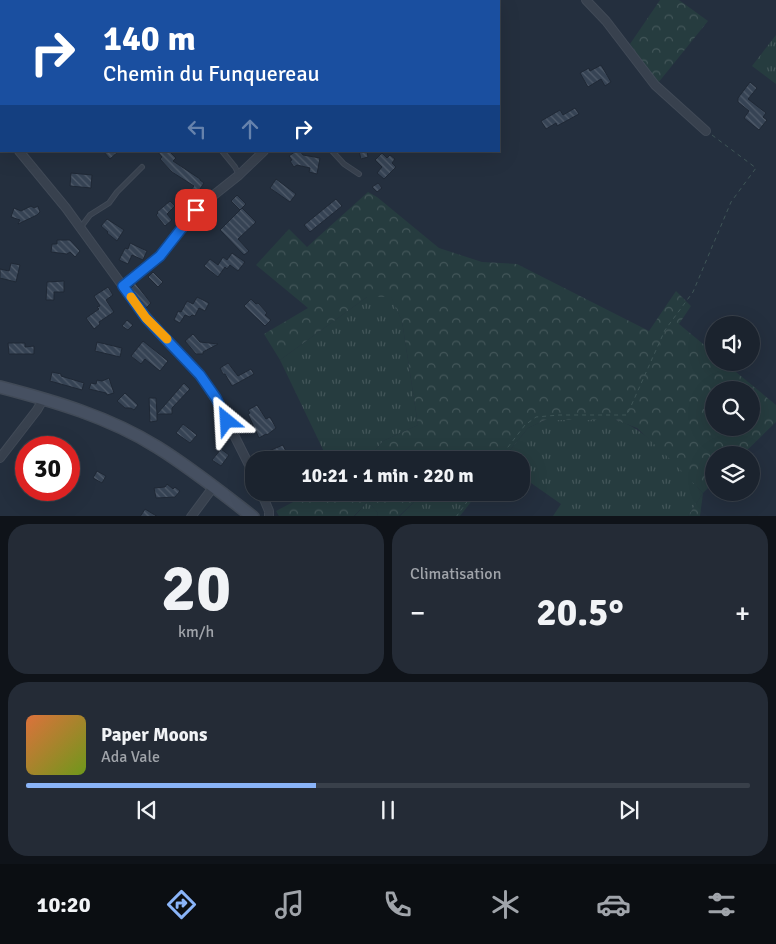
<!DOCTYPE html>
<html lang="fr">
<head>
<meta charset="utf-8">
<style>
  body { margin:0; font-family:Signika,sans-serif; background:#242b36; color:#f1f3f6; height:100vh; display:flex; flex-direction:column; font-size:19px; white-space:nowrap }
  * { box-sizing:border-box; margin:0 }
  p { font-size:16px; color:#a0a4aa }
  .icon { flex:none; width:28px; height:28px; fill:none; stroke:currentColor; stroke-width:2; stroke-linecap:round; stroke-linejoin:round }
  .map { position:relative; height:516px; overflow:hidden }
  .panel { display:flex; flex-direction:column; gap:8px; padding:8px; background:#0f1319; flex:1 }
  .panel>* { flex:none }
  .top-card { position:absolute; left:0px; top:0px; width:500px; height:152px; box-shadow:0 5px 20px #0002,0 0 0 1px #39404a; background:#1a4fa0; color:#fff; overflow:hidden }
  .fabs { position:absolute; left:705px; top:316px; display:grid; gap:10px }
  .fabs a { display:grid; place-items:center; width:55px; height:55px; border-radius:50%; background:#1b232e; box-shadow:0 5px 20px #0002,0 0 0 1px #39404a; font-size:25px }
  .speed { position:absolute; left:15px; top:436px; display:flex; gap:10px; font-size:25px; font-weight:700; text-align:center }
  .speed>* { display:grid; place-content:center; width:65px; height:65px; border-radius:50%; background:#1b232e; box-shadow:0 5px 20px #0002,0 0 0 1px #39404a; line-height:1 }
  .speed .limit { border:8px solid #d22; background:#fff; color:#111 }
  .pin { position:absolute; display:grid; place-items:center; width:42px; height:42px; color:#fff; margin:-21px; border-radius:10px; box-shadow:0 2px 8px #0006 }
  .me { position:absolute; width:55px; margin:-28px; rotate:333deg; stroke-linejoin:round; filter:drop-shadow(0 0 4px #0008) }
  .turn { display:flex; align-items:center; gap:18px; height:105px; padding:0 20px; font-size:22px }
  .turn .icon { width:65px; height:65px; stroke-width:2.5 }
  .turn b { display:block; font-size:35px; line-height:42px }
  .lanes { display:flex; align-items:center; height:48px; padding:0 20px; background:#0003; justify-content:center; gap:25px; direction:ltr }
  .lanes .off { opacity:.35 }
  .big { font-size:38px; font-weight:700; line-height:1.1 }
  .panel .tile { flex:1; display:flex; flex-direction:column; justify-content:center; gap:8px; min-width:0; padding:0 18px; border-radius:20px; background:#242b36 }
  .panel .dial { align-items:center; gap:0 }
  .dial b { font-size:65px; line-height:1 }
  .song { display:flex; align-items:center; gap:15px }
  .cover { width:60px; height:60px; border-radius:8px; background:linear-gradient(135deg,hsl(20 70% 55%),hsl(80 70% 35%)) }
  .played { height:5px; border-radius:2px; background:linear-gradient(90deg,#8ab4f8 40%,#39404a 40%) }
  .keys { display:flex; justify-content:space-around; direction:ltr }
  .heat { display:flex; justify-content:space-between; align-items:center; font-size:28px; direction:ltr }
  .panel .tiles { flex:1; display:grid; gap:8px; grid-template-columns:1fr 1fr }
  .tile:last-child { grid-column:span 2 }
  .trip { position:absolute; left:245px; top:451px; width:285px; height:50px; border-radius:20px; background:#1b232e; box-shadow:0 5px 20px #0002,0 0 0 1px #39404a; font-weight:700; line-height:50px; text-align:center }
  .dock { display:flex; height:80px; justify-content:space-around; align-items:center; background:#0b0e12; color:#a0a4aa }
  .dock .icon { width:35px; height:35px }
  .dock .active { color:#8ab4f8 }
  .dock b { font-size:22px; color:#f1f3f6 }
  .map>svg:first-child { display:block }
  .grass { fill:url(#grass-tufts) }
  .forest { fill:url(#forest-crowns); fill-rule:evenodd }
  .building { fill:url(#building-back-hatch); stroke:#1f2835 }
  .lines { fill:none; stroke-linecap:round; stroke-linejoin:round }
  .lane-casing { stroke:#414a57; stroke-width:6 }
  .street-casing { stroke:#414a57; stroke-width:10 }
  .secondary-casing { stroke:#414a57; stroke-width:14 }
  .path { stroke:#3f5557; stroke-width:1; stroke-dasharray:4 4; stroke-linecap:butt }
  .lane { stroke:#38414e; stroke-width:4 }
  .street { stroke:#38414e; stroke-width:8 }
  .secondary { stroke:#465061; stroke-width:11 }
  .route-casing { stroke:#114b97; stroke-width:12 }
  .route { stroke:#1a73e8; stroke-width:9 }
  .slow { stroke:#f59e0b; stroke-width:9 }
</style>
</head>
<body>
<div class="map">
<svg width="776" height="517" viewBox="0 0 776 517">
  <defs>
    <pattern id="grass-tufts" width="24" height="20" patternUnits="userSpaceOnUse" patternTransform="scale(1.25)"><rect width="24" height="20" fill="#263c3f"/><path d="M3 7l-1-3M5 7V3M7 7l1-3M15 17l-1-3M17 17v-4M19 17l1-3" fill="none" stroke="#435659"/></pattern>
    <pattern id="forest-crowns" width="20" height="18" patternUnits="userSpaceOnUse" patternTransform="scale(1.25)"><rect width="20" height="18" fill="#263c3f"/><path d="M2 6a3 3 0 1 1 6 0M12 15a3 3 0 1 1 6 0" fill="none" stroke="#435659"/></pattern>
    <pattern id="building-back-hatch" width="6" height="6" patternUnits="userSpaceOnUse" patternTransform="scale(1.25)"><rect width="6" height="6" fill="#364354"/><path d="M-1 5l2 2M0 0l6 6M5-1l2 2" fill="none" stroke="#515c6b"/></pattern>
  </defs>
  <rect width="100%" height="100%" fill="#242f3e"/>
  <!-- grass -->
  <g class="grass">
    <polygon points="201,0 341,0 341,1 202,1"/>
    <polygon points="776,35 776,84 752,66"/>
    <polygon points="391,296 402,321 418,425 383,441 367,460 328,460 280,360 367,297"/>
    <path d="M545,420C567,420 594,417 615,420C643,424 683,472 703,493L688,516H553L561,504L521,476V460H502L528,428Z"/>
    <polygon points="427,493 478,493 460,516 399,517 418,498"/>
    <polygon points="368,501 378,513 377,516 354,517"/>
  </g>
  <!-- forest -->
  <g class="forest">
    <polygon points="660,0 679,0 708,21 658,83 630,44"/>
    <path d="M368,192L377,197L439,248L482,262L517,264L649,331L676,291L691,306L679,324L714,353V362L725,363L776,405V422L742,455H714V482L703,493L700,516H688L703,493L671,460L637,428L616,420H545L528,428L502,460H367L383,441L418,425L402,321L391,297H367L280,360L264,334L308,308L256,265L289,229L307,247ZM714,390H751V428H714Z"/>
    <polygon points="312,492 427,492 427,493 418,498 399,516 377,516 378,513 368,501 354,516 279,516 276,511"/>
  </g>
  <!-- building -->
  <g class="building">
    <polygon points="601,65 611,82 605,86 601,79 588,87 580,73 589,68 590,71"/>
    <polygon points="750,82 757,88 748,99 766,113 763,117 767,120 759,130 744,118 749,111 738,102 738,98"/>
    <polygon points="575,108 579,114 557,126 556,123 546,129 541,121 560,110 563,115"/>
    <polygon points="103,151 119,151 110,159"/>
    <polygon points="157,151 169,151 176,158 173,161 200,179 200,180 204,183 196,195 190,191 194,186 172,172 160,159 162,157"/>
    <polygon points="296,151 300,151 303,155 320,158 317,174 309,172 310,168 297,165 294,167 290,161 292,160 289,156"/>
    <polygon points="359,151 367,151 368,157 361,159"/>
    <polygon points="382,153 387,158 390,155 395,159 392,163 396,167 384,179 377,173 382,167 375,160"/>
    <polygon points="71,173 92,175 91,188 70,186"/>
    <polygon points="276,179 296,194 290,202 270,188"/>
    <polygon points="378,183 382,188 377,192 372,187"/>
    <polygon points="237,195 246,204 240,210 231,201"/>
    <polygon points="336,199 342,206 310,232 304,225"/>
    <polygon points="170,201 175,206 167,214 172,220 165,226 156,215 158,213 157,212"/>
    <polygon points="31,206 34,208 38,206 40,212 37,215 18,224 20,220 11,217 14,208 21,211"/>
    <polygon points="242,208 256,222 238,239 249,251 244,255 220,230"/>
    <polygon points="107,219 124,230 117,241 107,233 108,232 101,226"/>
    <polygon points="57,240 70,240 80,251 75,257 70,252 67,254 51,252 52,244 57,244"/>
    <polygon points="130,243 147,251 143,260 132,255 128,264 119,260 125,248 128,249"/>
    <polygon points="232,253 245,262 238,271 230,265 227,269 225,267 218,277 204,266 210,259 218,265 223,257 227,260"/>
    <polygon points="11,263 20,265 16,282 0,278 0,269 9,271"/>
    <polygon points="153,272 163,282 158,287 148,277"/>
    <polygon points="64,281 64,292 54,292 54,300 46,300 47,282"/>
    <polygon points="135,283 151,303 146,308 131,288"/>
    <polygon points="108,287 113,295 106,300 114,312 99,322 100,324 94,329 86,318 99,309 97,307 100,306 94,296"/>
    <polygon points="197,297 209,303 205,311 199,308 195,316 192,315 190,317 185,315 180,323 174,320 178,311 181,312 187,301 193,304"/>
    <polygon points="251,299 256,304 258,303 267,313 265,315 271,320 265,326 244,306"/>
    <polygon points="127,320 133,325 128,330 122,326"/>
    <polygon points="193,334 200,342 218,344 203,352 203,354 196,354 185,341"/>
    <polygon points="143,341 168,361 160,371 145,359 141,364 131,356"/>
    <polygon points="97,342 122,348 120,357 95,351"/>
    <polygon points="8,343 25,343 25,347 34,346 34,354 9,354"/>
    <polygon points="228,363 238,376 251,369 254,374 232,386 225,374 223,374 220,368"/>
    <polygon points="52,372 61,374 61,376 84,383 82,390 50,381"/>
    <polygon points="109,378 114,393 107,395 106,393 89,389 91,383 96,384 97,380 102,381"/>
    <polygon points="184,383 190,389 172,408 172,414 157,414 157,421 150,422 149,398 156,398 157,414"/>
    <polygon points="125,393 138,405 134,410 131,408 125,408 117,401"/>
    <polygon points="257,405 266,419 270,417 276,428 267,435 266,434 259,438 248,414 250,413 248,410"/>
    <polygon points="183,424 197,435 190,443 176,433"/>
    <polygon points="283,445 287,454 271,460 267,460 264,453"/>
    <polygon points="221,449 229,455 221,466 212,460"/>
    <polygon points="97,471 106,476 102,483 93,478"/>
    <polygon points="167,484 173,489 175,487 180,491 175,497 156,498 154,488 165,487"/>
    <polygon points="278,492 298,492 298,493 281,500"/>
    <polygon points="145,509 158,517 140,517"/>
  </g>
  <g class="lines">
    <!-- lane casing -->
    <g class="lane-casing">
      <g id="lane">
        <polyline points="0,96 1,95"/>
        <polyline points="222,151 235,167 239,175"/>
        <polyline points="332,151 344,164 359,174"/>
        <polyline points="81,227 90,215 109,203 117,192 142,167"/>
      </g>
    </g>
    <!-- street casing -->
    <g class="street-casing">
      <g id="street">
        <polyline points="586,0 606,21 655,85 706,131"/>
        <polyline points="405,1 406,0"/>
        <polyline points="0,129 1,130"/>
        <polyline points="19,151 66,208 138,307 204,381 220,407 254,475"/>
        <polyline points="123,286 160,256 191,216 200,206 239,175 264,151"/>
        <polyline points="0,458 37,410 44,398"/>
        <polyline points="261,492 269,511 269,517"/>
        <polyline points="191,517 214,486"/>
      </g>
    </g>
    <!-- secondary casing -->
    <g class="secondary-casing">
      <path id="secondary" d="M0,387C54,401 109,417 157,447C191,468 222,493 253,517"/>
    </g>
    <!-- path -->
    <g class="path">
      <polyline points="498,460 525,425 536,417 559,415 627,415 665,330 693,292 731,202 756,168 712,135"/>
      <polyline points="456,517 474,492"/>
    </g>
    <!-- lane -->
    <use href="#lane" class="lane"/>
    <!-- street -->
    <use href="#street" class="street"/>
    <!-- secondary -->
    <use href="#secondary" class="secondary"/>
  </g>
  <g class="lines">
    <!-- route casing -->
    <g class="route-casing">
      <polyline id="route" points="196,210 160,256 123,286 146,318 200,375 216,398 227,421"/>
    </g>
    <!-- route -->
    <use href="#route" class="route"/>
    <!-- slow -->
    <polyline class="slow" points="131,297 146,318 167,339"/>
  </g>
</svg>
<div class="fabs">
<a><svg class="icon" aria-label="sound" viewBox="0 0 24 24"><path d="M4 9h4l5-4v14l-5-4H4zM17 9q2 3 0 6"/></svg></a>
<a><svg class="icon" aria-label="search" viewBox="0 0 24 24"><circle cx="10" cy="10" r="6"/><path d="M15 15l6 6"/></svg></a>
<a><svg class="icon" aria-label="layers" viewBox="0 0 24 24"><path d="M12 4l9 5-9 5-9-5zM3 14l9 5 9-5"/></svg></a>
</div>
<div class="speed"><div class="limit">30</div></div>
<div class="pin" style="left:196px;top:210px;background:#d93025"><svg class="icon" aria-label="arrive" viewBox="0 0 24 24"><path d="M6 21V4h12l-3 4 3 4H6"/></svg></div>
<svg class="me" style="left:227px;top:421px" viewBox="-20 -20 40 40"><path d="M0-17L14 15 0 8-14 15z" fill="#1a73e8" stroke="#fff" stroke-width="4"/></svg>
<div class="trip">10:21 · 1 min · 220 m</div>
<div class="top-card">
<div class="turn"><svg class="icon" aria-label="right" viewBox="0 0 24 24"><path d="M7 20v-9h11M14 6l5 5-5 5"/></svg><div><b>140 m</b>Chemin du Funquereau</div></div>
<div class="lanes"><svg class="icon off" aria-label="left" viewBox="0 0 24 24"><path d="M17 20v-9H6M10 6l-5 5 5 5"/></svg><svg class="icon off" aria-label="ahead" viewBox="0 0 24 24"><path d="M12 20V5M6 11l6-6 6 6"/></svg><svg class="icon" aria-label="right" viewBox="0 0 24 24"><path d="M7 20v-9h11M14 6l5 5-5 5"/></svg></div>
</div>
</div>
<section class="panel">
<div class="tiles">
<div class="tile dial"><b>20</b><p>km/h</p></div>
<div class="tile"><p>Climatisation</p>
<div class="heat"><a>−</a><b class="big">20.5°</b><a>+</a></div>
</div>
<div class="tile">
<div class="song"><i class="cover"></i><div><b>Paper Moons</b><p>Ada Vale</p></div></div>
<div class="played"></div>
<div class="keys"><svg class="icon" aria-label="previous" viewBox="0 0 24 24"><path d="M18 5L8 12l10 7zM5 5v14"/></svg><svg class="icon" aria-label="pause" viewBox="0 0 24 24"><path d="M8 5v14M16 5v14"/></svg><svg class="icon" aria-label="next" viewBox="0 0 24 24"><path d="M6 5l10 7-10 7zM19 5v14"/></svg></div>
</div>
</div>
</section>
<nav class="dock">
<b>10:20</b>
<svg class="icon active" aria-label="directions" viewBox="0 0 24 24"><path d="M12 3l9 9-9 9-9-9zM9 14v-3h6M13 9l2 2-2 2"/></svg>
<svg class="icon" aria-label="music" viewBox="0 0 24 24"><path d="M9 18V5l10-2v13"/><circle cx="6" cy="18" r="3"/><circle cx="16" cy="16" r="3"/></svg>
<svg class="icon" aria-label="phone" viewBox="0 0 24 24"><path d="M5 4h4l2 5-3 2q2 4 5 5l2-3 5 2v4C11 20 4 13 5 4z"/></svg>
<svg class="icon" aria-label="climate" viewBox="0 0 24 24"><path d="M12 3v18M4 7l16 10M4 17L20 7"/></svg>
<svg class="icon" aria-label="car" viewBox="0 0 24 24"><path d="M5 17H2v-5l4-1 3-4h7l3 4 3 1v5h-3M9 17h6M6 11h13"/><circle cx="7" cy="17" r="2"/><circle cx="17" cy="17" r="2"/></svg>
<svg class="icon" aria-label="filters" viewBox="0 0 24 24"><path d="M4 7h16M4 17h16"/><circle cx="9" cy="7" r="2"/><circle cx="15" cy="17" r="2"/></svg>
</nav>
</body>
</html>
